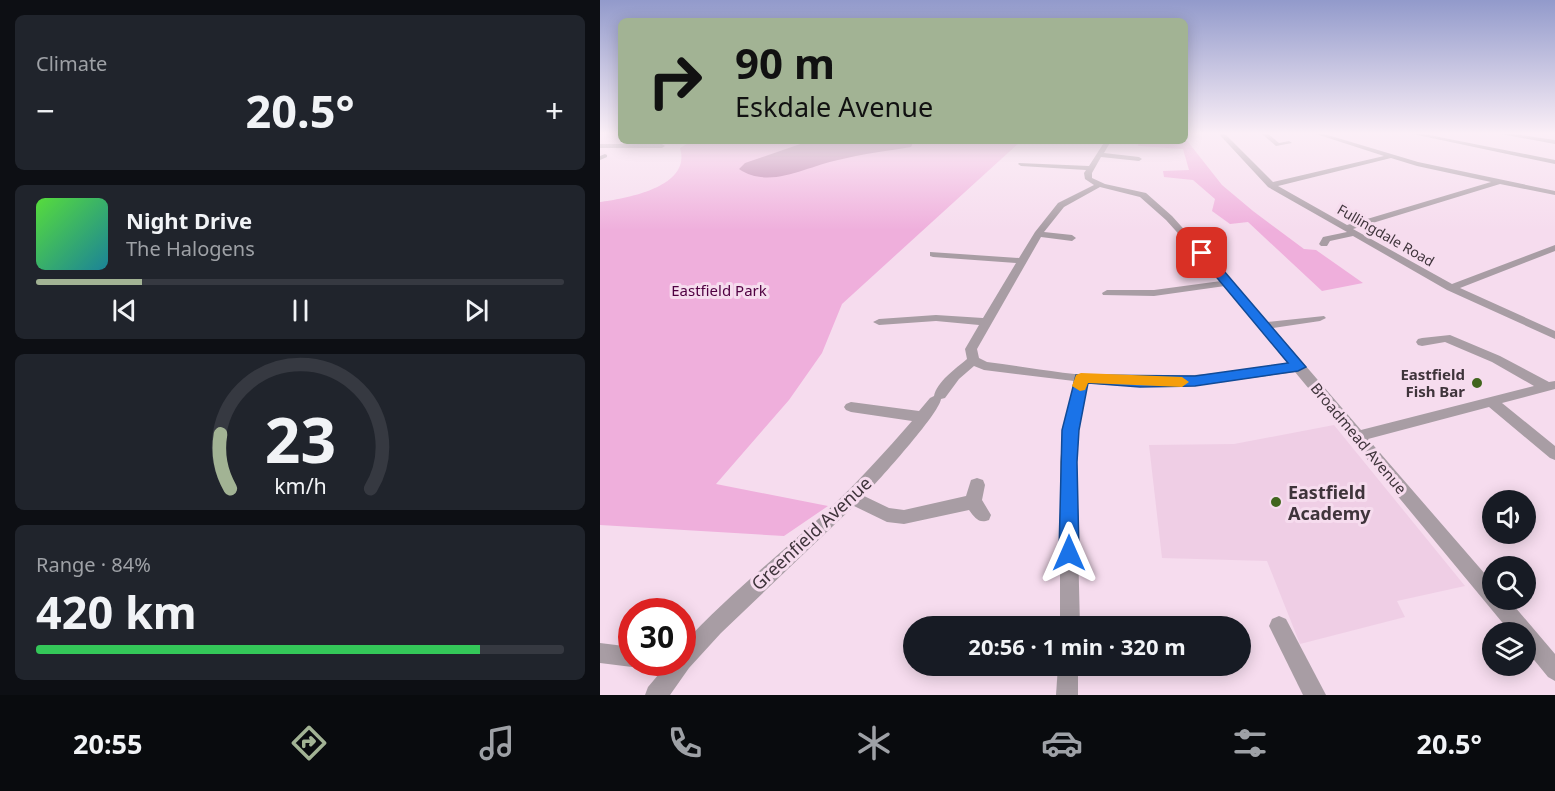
<!DOCTYPE html>
<html lang="en">
<head>
<meta charset="utf-8">
<style>
  body { margin:0; font-family:"Noto Sans",sans-serif; background:#20242c; color:#f1f3f6; height:100vh; display:flex; flex-direction:column; font-size:22px; white-space:nowrap }
  * { box-sizing:border-box; margin:0 }
  p { font-size:20px; color:#9ea1a6 }
  .icon { flex:none; width:33px; height:33px; fill:none; stroke:currentColor; stroke-width:2; stroke-linecap:round; stroke-linejoin:round }
  .map { position:relative; flex:1; overflow:hidden }
  .sheet { display:flex; flex-direction:column; gap:15px; padding:15px; background:#0d0f14; width:600px }
  .sheet>* { flex:none }
  .banner { position:absolute; left:18px; top:18px; width:570px; height:126px; border-radius:9px; box-shadow:0 3px 15px #0003; background:#a2b394; color:#111; overflow:hidden }
  .buttons { position:absolute; left:882px; top:490px; display:grid; gap:12px }
  .buttons a { display:grid; place-items:center; width:54px; height:54px; border-radius:50%; background:#171b24; box-shadow:0 3px 15px #0003; font-size:30px }
  .speed { position:absolute; left:18px; top:598px; display:flex; gap:12px; font-size:30px; font-weight:700; text-align:center }
  .speed>* { display:grid; place-content:center; width:78px; height:78px; border-radius:50%; background:#171b24; box-shadow:0 3px 15px #0003; line-height:1 }
  .speed .limit { border:9px solid #d22; background:#fff; color:#111 }
  .pin { position:absolute; display:grid; place-items:center; width:51px; height:51px; color:#fff; margin:-26px; border-radius:12px; box-shadow:0 3px 9px #0006 }
  .me { position:absolute; width:66px; margin:-33px; rotate:0deg; stroke-linejoin:round; filter:drop-shadow(0 0 4px #0008) }
  .turn { display:flex; align-items:center; gap:21px; height:126px; padding:0 18px; font-size:27px }
  .turn .icon { width:78px; height:78px; stroke-width:2.5 }
  .turn b { display:block; font-size:42px; line-height:51px }
  .big { font-size:45px; font-weight:700; line-height:1.1 }
  .sheet .card { flex:1; display:flex; flex-direction:column; justify-content:center; gap:9px; min-width:0; padding:0 21px; border-radius:9px; background:#20242c }
  .sheet .dial { align-items:center; gap:0 }
  .dial svg { height:156px; overflow:visible; fill:none; stroke:#363941; stroke-width:7; stroke-linecap:round; text-anchor:middle }
  .dial text { fill:#f1f3f6; stroke:none }
  .song { display:flex; align-items:center; gap:18px }
  .cover { width:72px; height:72px; border-radius:9px; background:linear-gradient(135deg,hsl(110 70% 55%),hsl(190 70% 35%)) }
  .played { height:6px; border-radius:3px; background:linear-gradient(90deg,#a2b394 20%,#363941 20%) }
  .keys { display:flex; justify-content:space-around; direction:ltr }
  .heat { display:flex; justify-content:space-between; align-items:center; font-size:33px; direction:ltr }
  .charge { height:9px; border-radius:4px; background:linear-gradient(90deg,#34c759 84%,#363941 0) }
  .trip { position:absolute; left:303px; top:616px; width:348px; height:60px; border-radius:30px; background:#171b24; box-shadow:0 3px 15px #0003; font-weight:700; line-height:60px; text-align:center }
  .menu { display:flex; height:96px; justify-content:space-around; align-items:center; background:#090b0e; color:#9ea1a6 }
  .menu .icon { width:42px; height:42px }
  .menu .active { color:#a2b394 }
  .menu b { font-size:27px; color:#f1f3f6 }
  main { display:flex; flex:1; min-height:0 }
  .map>svg:first-child { display:block }
  .built { fill:#efcee5 }
  .green { fill:#efafdc }
  .water { fill:#b274a0 }
  .lines { fill:none; stroke-linecap:round; stroke-linejoin:round }
  .minor { fill:#a89da4; fill-rule:evenodd }
  .route { fill:#1a73e8; stroke:#114b97; stroke-width:1.5 }
  .slow { fill:#f59e0b }
  .poi-dot { fill:#41651d; stroke:#f6dcee; stroke-width:2 }
  .labels { text-anchor:middle; dominant-baseline:central; stroke-width:6; stroke-linejoin:round; paint-order:stroke }
  .far-street-label { font-size:14px; fill:#3f343b; stroke:#f6dcee }
  .park-label { font-size:15px; fill:#4f0041; stroke:#f6dcee }
  .poi-label { font-size:15px; font-weight:bold; fill:#3f343b; stroke:#f6dcee; text-anchor:end }
  .street-label { font-size:15px; fill:#3f343b; stroke:#f6dcee }
  .near-poi-label { font-size:18px; font-weight:bold; fill:#3f343b; stroke:#f6dcee; text-anchor:start }
  .near-street-label { font-size:18px; fill:#3f343b; stroke:#f6dcee }
</style>
</head>
<body>
<main>
<section class="sheet">
<div class="card"><p>Climate</p>
<div class="heat"><a>−</a><b class="big">20.5°</b><a>+</a></div>
</div>
<div class="card">
<div class="song"><i class="cover"></i><div><b>Night Drive</b><p>The Halogens</p></div></div>
<div class="played"></div>
<div class="keys"><svg class="icon" aria-label="previous" viewBox="0 0 24 24"><path d="M18 5L8 12l10 7zM5 5v14"/></svg><svg class="icon" aria-label="pause" viewBox="0 0 24 24"><path d="M8 5v14M16 5v14"/></svg><svg class="icon" aria-label="next" viewBox="0 0 24 24"><path d="M6 5l10 7-10 7zM19 5v14"/></svg></div>
</div>
<div class="card dial"><svg viewBox="0 0 100 80">
<path d="M14 69A42 42 0 1 1 86 69"/>
<path d="M14 69A42 42 0 0 1 9 41" stroke="#a2b394"/>
<text x="50" y="56" font-size="32" font-weight="700">23</text>
<text x="50" y="72" font-size="11">km/h</text>
</svg></div>
<div class="card"><p>Range · 84%</p><b class="big">420 km</b><div class="charge"></div></div>
</section>
<div class="map">
<svg width="955" height="695" viewBox="0 0 955 695">
  <rect width="100%" height="100%" fill="#f6dcee"/>
  <!-- built -->
  <polygon class="built" points="734,425 865,586 797,601 805,617 700,644 667,561 562,558 549,445 634,444"/>
  <!-- green -->
  <g class="green">
    <polygon points="585,138 622,185 653,211 704,249 716,250 763,283 722,291 648,222 630,224 612,211 615,199 593,180 564,177 563,171 589,170 583,149 538,146 539,141 585,141"/>
    <path d="M92,141H421L242,304L222,353L189,400L116,484L228,506L184,536L0,525V202C27,198 92,187 80,148Z"/>
  </g>
  <!-- water -->
  <path class="water" d="M209,141H314L311,147C286,151 262,154 238,160C207,166 170,190 139,169L145,163Z"/>
  <g class="lines">
    <!-- minor -->
    <g class="minor">
      <polygon points="0,133 8,133 0,135"/>
      <path d="M618,133H624L673,182L784,156L713,133H721L818,162L955,191V195L900,184L753,229L852,284L955,245V251L860,288L955,331V339L847,290L753,236L730,241L727,246H721L719,244L723,237L747,232L668,187ZM791,158L817,166L891,182L747,225L678,186Z"/>
      <polygon points="661,133 667,133 679,143 689,141 692,143 676,146"/>
      <polygon points="808,133 819,133 955,160 955,164"/>
      <polygon points="895,133 908,133 955,140 955,144"/>
      <path d="M505,141H511L504,153L539,157L542,159L539,161L501,157L492,173V178L505,184L546,193L572,216L667,322L724,316L726,318L720,321L673,328L761,430L934,386L892,362L845,342L822,346L818,345L816,342L818,339L822,338L850,335L900,356L949,382L955,381V389L902,403L955,446V460L950,458L889,407L768,439L892,582V600H909L955,654V681L948,677L926,650V633H911L695,372C626,382 557,391 487,383L478,430L476,462L480,627H460V462L464,430L474,381L384,370L374,366L359,379L345,398L341,399C339,414 278,481 264,496L289,508L304,510L366,496L371,480L377,478L383,480L385,485L382,500L391,515L389,520C379,524 375,518 369,510L304,524L287,522L254,506L121,633L89,668L70,695H45L48,687L59,674L48,670L45,663H82V645C127,596 179,555 227,511C257,483 285,452 312,421L251,412L246,410L244,407L246,404L251,402L319,411L330,398L334,396C337,382 355,369 367,359L365,349L379,325L336,321L279,325L273,322L279,319L336,315L383,318L416,263L333,257L330,256V252L419,258L435,232L458,203L494,185L485,179L484,173L486,170L421,166L418,164L419,163L489,166ZM500,187L540,197L566,220L621,281L554,290H507L502,293L503,295L554,296L625,286L689,364C630,373 571,379 510,377C469,375 428,367 387,362L379,358L377,349L441,237L472,241L476,238L472,235L444,232L464,207Z"/>
      <polygon points="0,144 62,144 65,146 62,148 0,148"/>
      <polygon points="5,154 7,155 7,157 0,160 0,156"/>
      <polygon points="679,616 686,619 726,695 703,695 669,626 672,619"/>
      <polygon points="0,643 32,647 32,663 39,664 32,667 0,663"/>
      <polygon points="458,666 478,666 478,695 456,695"/>
    </g>
  </g>
  <!-- sky -->
  <linearGradient id="sky" x2="0" y2="1"><stop stop-color="#929acb"/><stop offset="0.58" stop-color="#fbeff7"/><stop offset="1" stop-color="#fbeff7" stop-opacity="0"/></linearGradient>
  <rect width="955" height="230" fill="url(#sky)"/>
  <!-- route -->
  <polygon class="route" points="598,250 606,250 706,367 698,371 595,386 540,387 488,383 479,430 477,462 479,553 476,560 469,563 462,560 459,553 462,430 476,375 595,376 688,363 598,255"/>
  <!-- slow -->
  <polygon class="slow" points="481,373 582,377 589,382 582,387 488,383 485,390 480,391 472,386 476,375"/>
  <!-- markers -->
  <g class="poi-dot">
    <circle cx="877" cy="383" r="6"/>
    <circle cx="676" cy="502" r="6"/>
  </g>
  <g class="labels">
    <!-- far-street labels -->
    <g class="far-street-label">
      <text transform="translate(786 235) rotate(30)">Fullingdale Road</text>
    </g>
    <!-- park labels -->
    <g class="park-label">
      <text x="119" y="290">Eastfield Park</text>
    </g>
    <!-- poi labels -->
    <g class="poi-label">
      <text x="865" y="374">Eastfield<tspan x="865" dy="17">Fish Bar</tspan></text>
    </g>
    <!-- street labels -->
    <g class="street-label">
      <text transform="translate(759 438) rotate(50)">Broadmead Avenue</text>
    </g>
    <!-- near-poi labels -->
    <g class="near-poi-label">
      <text x="688" y="492">Eastfield<tspan x="688" dy="21">Academy</tspan></text>
    </g>
    <!-- near-street labels -->
    <g class="near-street-label">
      <text transform="translate(211 533) rotate(-43)">Greenfield Avenue</text>
    </g>
  </g>
</svg>
<div class="buttons">
<a><svg class="icon" aria-label="sound" viewBox="0 0 24 24"><path d="M4 9h4l5-4v14l-5-4H4zM17 9q2 3 0 6"/></svg></a>
<a><svg class="icon" aria-label="search" viewBox="0 0 24 24"><circle cx="10" cy="10" r="6"/><path d="M15 15l6 6"/></svg></a>
<a><svg class="icon" aria-label="layers" viewBox="0 0 24 24"><path d="M12 4l9 5-9 5-9-5zM3 14l9 5 9-5"/></svg></a>
</div>
<div class="speed"><div class="limit">30</div></div>
<div class="pin" style="left:602px;top:253px;background:#d93025"><svg class="icon" aria-label="arrive" viewBox="0 0 24 24"><path d="M6 21V4h12l-3 4 3 4H6"/></svg></div>
<svg class="me" style="left:469px;top:553px" viewBox="-20 -20 40 40"><path d="M0-17L14 15 0 8-14 15z" fill="#1a73e8" stroke="#fff" stroke-width="4"/></svg>
<div class="trip">20:56 · 1 min · 320 m</div>
<div class="banner">
<div class="turn"><svg class="icon" aria-label="right" viewBox="0 0 24 24"><path d="M7 20v-9h11M14 6l5 5-5 5"/></svg><div><b>90 m</b>Eskdale Avenue</div></div>
</div>
</div>
</main>
<nav class="menu">
<b>20:55</b>
<svg class="icon active" aria-label="directions" viewBox="0 0 24 24"><path d="M12 3l9 9-9 9-9-9zM9 14v-3h6M13 9l2 2-2 2"/></svg>
<svg class="icon" aria-label="music" viewBox="0 0 24 24"><path d="M9 18V5l10-2v13"/><circle cx="6" cy="18" r="3"/><circle cx="16" cy="16" r="3"/></svg>
<svg class="icon" aria-label="phone" viewBox="0 0 24 24"><path d="M5 4h4l2 5-3 2q2 4 5 5l2-3 5 2v4C11 20 4 13 5 4z"/></svg>
<svg class="icon" aria-label="climate" viewBox="0 0 24 24"><path d="M12 3v18M4 7l16 10M4 17L20 7"/></svg>
<svg class="icon" aria-label="car" viewBox="0 0 24 24"><path d="M5 17H2v-5l4-1 3-4h7l3 4 3 1v5h-3M9 17h6M6 11h13"/><circle cx="7" cy="17" r="2"/><circle cx="17" cy="17" r="2"/></svg>
<svg class="icon" aria-label="filters" viewBox="0 0 24 24"><path d="M4 7h16M4 17h16"/><circle cx="9" cy="7" r="2"/><circle cx="15" cy="17" r="2"/></svg>
<b>20.5°</b>
</nav>
</body>
</html>
